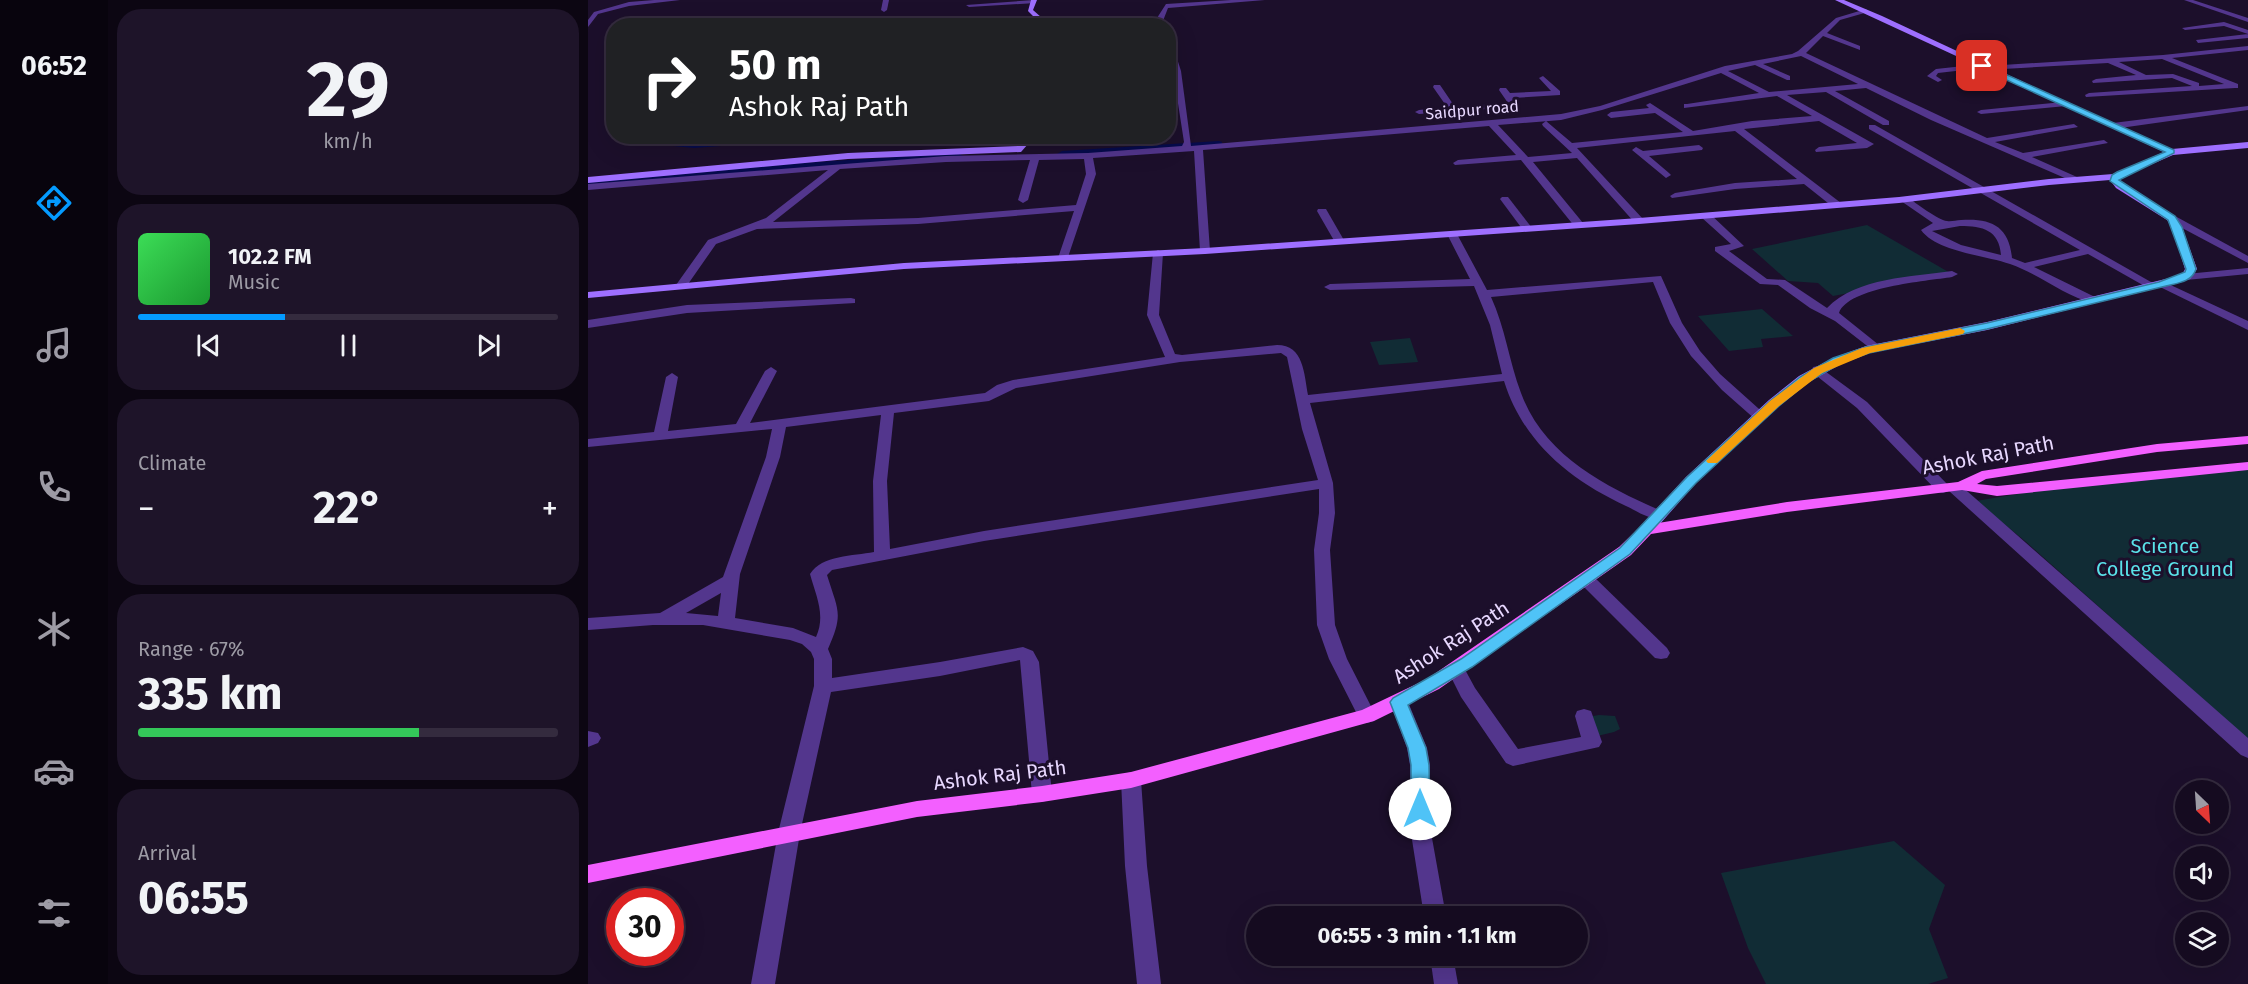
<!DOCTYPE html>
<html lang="en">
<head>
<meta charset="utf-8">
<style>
  body { margin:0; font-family:"Fira Sans",sans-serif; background:#1e1429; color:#f1f3f6; height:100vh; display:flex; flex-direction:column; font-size:22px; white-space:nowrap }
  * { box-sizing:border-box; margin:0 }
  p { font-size:20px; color:#9d9ba5 }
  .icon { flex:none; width:33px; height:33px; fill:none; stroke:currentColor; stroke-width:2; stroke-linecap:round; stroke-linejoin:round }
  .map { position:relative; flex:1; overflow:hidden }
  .sheet { display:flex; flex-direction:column; gap:9px; padding:9px; background:#0c0612; width:480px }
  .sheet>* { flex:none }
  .banner { position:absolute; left:18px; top:18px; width:570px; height:126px; border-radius:24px; box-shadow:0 6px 24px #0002,0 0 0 2px #342b3e; background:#202124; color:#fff; overflow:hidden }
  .needle { width:39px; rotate:155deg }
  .fabs { position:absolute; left:1587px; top:780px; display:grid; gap:12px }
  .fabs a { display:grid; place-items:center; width:54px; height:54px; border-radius:50%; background:#150b20; box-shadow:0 6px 24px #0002,0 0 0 2px #342b3e; font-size:30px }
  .speed { position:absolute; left:18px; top:888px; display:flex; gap:12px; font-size:30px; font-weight:700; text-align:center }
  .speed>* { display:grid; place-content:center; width:78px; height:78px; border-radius:50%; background:#150b20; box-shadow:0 6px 24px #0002,0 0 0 2px #342b3e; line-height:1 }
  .speed .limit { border:9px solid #d22; background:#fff; color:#111 }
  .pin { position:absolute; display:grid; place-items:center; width:51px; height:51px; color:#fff; margin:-26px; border-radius:12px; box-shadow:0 3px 9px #0006 }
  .me { position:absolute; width:66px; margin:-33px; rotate:0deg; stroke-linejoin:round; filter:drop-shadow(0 0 4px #0008) }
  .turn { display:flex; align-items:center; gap:21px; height:126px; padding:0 24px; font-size:27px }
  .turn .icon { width:78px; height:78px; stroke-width:2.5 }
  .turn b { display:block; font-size:42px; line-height:51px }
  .big { font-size:45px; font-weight:700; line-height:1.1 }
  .sheet .card { flex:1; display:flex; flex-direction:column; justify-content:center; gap:9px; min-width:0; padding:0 21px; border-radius:24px; background:#1e1429 }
  .sheet .dial { align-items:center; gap:0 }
  .dial b { font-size:78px; line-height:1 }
  .song { display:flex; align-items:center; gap:18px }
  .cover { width:72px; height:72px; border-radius:9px; background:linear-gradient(135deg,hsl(130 70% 55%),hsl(130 70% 35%)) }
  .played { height:6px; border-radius:3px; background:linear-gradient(90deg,#049bff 35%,#342b3e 35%) }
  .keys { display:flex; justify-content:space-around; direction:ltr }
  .heat { display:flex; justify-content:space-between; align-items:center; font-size:33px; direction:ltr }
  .charge { height:9px; border-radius:4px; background:linear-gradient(90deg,#34c759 67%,#342b3e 0) }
  .trip { position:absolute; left:658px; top:906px; width:342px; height:60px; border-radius:30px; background:#150b20; box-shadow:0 6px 24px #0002,0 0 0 2px #342b3e; font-weight:700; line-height:60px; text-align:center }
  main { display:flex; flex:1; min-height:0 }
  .tabs { display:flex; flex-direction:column; width:108px; justify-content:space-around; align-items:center; background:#08040d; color:#9d9ba5 }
  .tabs .icon { width:42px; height:42px }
  .tabs .selected { color:#049bff }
  .tabs b { font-size:27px; color:#f1f3f6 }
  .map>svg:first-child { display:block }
  .green { fill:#112c35 }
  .water { fill:#060b4c }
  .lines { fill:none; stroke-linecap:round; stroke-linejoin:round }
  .canal { fill:#060b4c; fill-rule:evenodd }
  .street { fill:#53368d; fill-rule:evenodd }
  .secondary { fill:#9e6fff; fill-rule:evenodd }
  .primary { fill:#f35fff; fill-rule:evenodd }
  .route { fill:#4fc3f7; stroke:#337fa1; stroke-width:1.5 }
  .slow { fill:#f59e0b }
  .labels { text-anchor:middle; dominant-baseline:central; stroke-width:6; stroke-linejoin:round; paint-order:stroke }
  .far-street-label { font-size:16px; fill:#e8d8ff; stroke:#1c0f2b }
  .street-label { font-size:20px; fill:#e8d8ff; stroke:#1c0f2b }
  .park-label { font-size:20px; fill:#5ae2e9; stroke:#1c0f2b }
</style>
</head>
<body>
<main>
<nav class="tabs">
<b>06:52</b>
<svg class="icon selected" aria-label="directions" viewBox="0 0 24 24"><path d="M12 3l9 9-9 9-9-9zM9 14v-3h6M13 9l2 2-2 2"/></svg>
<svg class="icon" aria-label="music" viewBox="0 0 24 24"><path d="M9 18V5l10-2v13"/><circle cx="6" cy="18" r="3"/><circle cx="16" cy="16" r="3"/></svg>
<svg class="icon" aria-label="phone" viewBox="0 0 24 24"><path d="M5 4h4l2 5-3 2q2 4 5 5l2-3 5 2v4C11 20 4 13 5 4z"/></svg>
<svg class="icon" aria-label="climate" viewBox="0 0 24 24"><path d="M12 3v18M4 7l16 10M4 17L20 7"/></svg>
<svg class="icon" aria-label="car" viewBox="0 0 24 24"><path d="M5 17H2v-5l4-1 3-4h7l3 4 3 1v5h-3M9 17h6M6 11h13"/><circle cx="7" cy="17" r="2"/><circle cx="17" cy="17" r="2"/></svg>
<svg class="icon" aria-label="filters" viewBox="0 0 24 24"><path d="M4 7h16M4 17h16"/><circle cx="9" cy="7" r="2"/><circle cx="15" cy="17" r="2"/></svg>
</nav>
<section class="sheet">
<div class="card dial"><b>29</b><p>km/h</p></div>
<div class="card">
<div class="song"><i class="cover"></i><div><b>102.2 FM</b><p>Music</p></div></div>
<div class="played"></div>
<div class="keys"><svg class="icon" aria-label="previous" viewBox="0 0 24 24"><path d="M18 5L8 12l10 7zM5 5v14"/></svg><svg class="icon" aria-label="pause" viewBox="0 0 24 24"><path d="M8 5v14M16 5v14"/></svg><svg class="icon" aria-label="next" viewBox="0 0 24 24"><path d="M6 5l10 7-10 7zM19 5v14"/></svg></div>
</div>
<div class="card"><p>Climate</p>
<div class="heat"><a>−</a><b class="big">22°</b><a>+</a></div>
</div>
<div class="card"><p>Range · 67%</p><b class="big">335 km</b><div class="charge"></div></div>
<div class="card"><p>Arrival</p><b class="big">06:55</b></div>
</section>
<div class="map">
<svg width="1660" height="984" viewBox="0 0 1660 984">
  <rect width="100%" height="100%" fill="#1c0f2b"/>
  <!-- green -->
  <g class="green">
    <polygon points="1279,225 1364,274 1245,296 1230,283 1200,281 1164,249"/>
    <polygon points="1174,309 1205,336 1173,339 1175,347 1141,351 1110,316"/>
    <polygon points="822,338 830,362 791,365 782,342"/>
    <polygon points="1660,466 1660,739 1437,541 1388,501 1483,485"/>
    <polygon points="1011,715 1027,716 1032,729 1026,732 1005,737 1000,717"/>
    <polygon points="1306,841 1357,885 1341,929 1360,978 1340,984 1178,984 1160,948 1133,873"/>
  </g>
  <!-- water -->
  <polygon class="water" points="50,137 50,136 254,137 106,148 65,144 49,139"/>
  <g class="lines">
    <!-- canal -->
    <g class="canal">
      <polygon points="631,141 634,142 634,146 474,157 469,154 474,151"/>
      <polygon points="370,153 375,156 374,158 105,176 0,187 0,181 105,170"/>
    </g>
    <!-- street -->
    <g class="street">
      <polygon points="66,0 92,0 41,6 10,14 0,27 0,20 6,12 41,2"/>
      <polygon points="295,0 301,0 299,10 296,12 293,10"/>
      <polygon points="446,0 448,3 381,7 378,5"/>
      <polygon points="643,0 677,0 580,8 573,26 566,26 567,22 471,26 569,18 578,4"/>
      <polygon points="1596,0 1605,0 1660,18 1660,22"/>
      <path d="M1278,9L1280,12L1252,20L1239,33L1272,46V50L1235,36L1218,53L1399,138L1486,124L1490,127L1407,142L1435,153L1516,140L1520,143L1444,157L1489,177V181L1486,182L1343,120L1278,88L1247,91L1301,121V125H1295L1238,92L1199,95L1286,144L1279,148L1228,152L1227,150L1231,147L1269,143L1231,121L1156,129L1253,203V207H1245L1216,184L1147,189L1084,198L1082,196L1087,193L1147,183L1209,179L1147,131L989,148L1055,219V223H1047L989,158L945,162L995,223V227H987L933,160L867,165L865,163L870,160L928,155L901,126L615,150L622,251L617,254L612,251L606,151L505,158L508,174L479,260H471L470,258L486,211L330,224L169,229L128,244L98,287L94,288L88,285L120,240L178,218L240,170L0,190V184L358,156L500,153L594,146L596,142L585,71L580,56V41L584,43L593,71L603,146L973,114L1012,106L1137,66L1204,54L1210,51L1248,18ZM1213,56L1270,84L1181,92L1140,71L1167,65L1199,80H1202V76L1175,64ZM1133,73L1171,93L1099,104H1096V108L1189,96L1224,116L1164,121L1105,131L1062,103L1058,105L1061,108L1023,112L1019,115L1023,118L1067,113L1095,132L984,143L958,121L954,124L955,126L984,153L940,157L910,125L973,120L1014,110ZM496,159L498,174L488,205L330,218L185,222L252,169L358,162L442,160L430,200L435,203L440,200L451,160Z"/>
      <polygon points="1636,22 1660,30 1660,38 1610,43 1608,40 1660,34 1636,26 1597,30 1594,28"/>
      <path d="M1660,46V50L1584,58L1650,84V88H1647L1498,97L1497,95L1501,93L1604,86L1584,78L1505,83L1504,81L1508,79L1548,75L1520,63L1398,70L1394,68L1350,73L1348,76L1354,80L1350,82L1339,76L1348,69L1394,64L1398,66L1575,55ZM1574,59L1636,84L1611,86V83L1585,74L1558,75L1531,62Z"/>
      <polygon points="955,76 972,91 972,95 925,98 930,105 926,107 831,114 827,112 831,110 859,107 845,87 846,85 852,85 867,107 920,103 911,90 912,88 918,88 922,93 963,91 951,78"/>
      <polygon points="1475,102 1478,102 1478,106 1393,114 1389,112 1393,110"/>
      <polygon points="1660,106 1660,110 1525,129 1521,126 1525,123"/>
      <path d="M1281,125H1287L1570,286L1564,289L1560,288L1500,254L1446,267L1509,298V302L1505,303C1476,296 1451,274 1422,264C1396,255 1349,252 1333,230L1345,223L1313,201V197H1319C1328,203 1350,220 1359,221C1363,222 1368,220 1373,220C1403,218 1421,226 1424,258L1437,263L1492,250L1281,129ZM1372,226C1395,226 1411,230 1413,255L1373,245L1344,231Z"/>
      <polygon points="1111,145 1115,148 1114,150 1061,156 1081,173 1083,175 1078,178 1044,150 1048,147 1055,151"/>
      <polygon points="914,197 920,197 944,228 943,230 935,230 912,199"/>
      <polygon points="730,209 738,209 757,242 756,244 748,244 729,211"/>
      <path d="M1113,213H1121L1156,246L1141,251L1179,279L1197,280L1239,308C1269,277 1324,277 1364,271L1370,274L1364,277C1339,281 1260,287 1251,313L1291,345L1293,348L1287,352L1247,321L1222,308L1190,285L1172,284L1127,251V247L1143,244L1113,217Z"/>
      <polygon points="1579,216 1587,216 1660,256 1660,263 1579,220"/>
      <path d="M864,231L869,234L899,290L1073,276L1094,323L1112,351L1132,374L1180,417L1173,421L1168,420L1134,390L1103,356L1082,323L1065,282L903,297C917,327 921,361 933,393C956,456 1018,487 1076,512L1079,515L1076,518C1064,522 1049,511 1038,506C982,480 935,442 916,381L722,403L745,483L747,513L742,550L747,625L759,659L788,716L786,721L779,723L772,721L770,716L741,659L729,625L726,550L731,513V489L396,541L244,570L239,575C250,611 256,613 240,649L244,659V678L352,662L435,647L445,651L451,662L464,794L461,800L454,802L447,800L444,794L432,660L352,676L243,692L212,833L187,984H163L190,833L226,686V659L223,652L214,644L202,640L115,625H65L0,630V618L72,613L135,577L178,457L184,429L0,447V439L66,432L78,377L84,373L90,377L80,431L148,424L177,371L183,367L189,371L162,423L397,393L409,385L425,380L577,357L559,315L565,253L570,250L575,253L571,315L587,354L594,355L689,345C716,345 716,374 720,395L914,374L902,325L886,286L742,290L736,287L742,284L882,279L859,234ZM693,353L699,357L714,429L730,480L396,531L302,549L299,481L306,413L401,401L428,388L592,362ZM293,415L285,481L286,552C265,556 234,555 222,574C228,596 238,615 228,637L205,628L147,618L152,574L192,457L198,427ZM133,593L130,616L98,613Z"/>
      <polygon points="1660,268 1660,274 1598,280 1592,277 1598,274"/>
      <polygon points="1574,281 1660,321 1660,330 1570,286 1570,282"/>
      <polygon points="263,298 267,299 267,303 99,313 0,328 0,320 99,305"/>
      <polygon points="1230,366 1279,402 1360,485 1366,483 1371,484 1660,738 1660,758 1653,755 1361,491 1355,493 1350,492 1269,408 1225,373 1224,370 1225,367"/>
      <polygon points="998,574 1004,575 1079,648 1082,653 1079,658 1073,659 1067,658 992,583 990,579 992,575"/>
      <polygon points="868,662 874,664 887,688 930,749 993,737 987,716 989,711 996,709 1003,711 1014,742 1011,747 925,766 918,763 873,697 859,669 862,664"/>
      <polygon points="811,695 818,697 820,702 839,748 842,765 842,827 858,916 836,916 822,827 822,765 819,748 802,702 804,697"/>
      <polygon points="0,731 10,733 13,738 10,743 0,747"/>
      <polygon points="543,772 550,774 553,780 559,866 573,984 549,984 537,866 533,780 536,774"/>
      <polygon points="842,956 865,956 870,984 846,984"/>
    </g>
    <!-- secondary -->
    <g class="secondary">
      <polygon points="443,0 449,0 445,10 463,26 455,26 440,11"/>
      <polygon points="1247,0 1256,0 1294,16 1465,96 1584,149 1660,142 1660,148 1585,155 1532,178 1534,184 1587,216 1594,227 1609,269 1602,279 1399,330 1281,353 1253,364 1221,382 1191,406 1108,483 1064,533 1052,533 1050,530 1052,527 1098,477 1181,400 1211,376 1245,358 1278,346 1399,322 1594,275 1597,269 1584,227 1579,220 1528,188 1522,180 1461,185 1311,203 1051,224 617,254 316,269 0,298 0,292 316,263 617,248 1051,218 1311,197 1461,179 1525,174 1576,152"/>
      <polygon points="438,136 447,136 433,152 260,159 0,183 0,177 260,153 430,146"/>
    </g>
    <!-- primary -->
    <polygon class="primary" points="1660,436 1660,444 1569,452 1398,479 1389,484 1409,486 1660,462 1660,470 1409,496 1374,490 1199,512 1063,534 1043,555 851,689 786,721 543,788 454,802 329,817 0,883 0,865 329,801 454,786 543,772 774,710 839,679 1031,547 1052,527 1058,525 1199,502 1370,482 1394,471 1569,444"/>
  </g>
  <!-- route -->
  <path class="route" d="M1392,65H1397L1586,150V153L1531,180L1587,216L1594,227L1608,269C1604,282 1590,283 1578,286L1399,329L1281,353L1253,363L1220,382L1191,406L1108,483L1042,554L884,667L820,705L838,748L841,765L842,809L839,815L832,817L826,815L823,809V765L820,748L802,702L805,698L873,659L1032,548L1099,477L1182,401L1212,377L1245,358L1278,347L1399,323L1571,282L1597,272L1598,269L1580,220L1522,181L1524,175L1529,172L1577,152L1392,68Z"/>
  <!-- slow -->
  <polygon class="slow" points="1372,328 1377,331 1375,334 1282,353 1234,373 1191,406 1129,463 1120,463 1118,461 1182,401 1226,368 1274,348"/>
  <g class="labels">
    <!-- far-street labels -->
    <g class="far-street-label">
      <text transform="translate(884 110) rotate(-5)">Saidpur road</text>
    </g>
    <!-- street labels -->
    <g class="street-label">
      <text transform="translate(1400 455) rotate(-11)">Ashok Raj Path</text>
      <text transform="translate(863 642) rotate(-33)">Ashok Raj Path</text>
      <text transform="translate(412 775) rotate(-7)">Ashok Raj Path</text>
    </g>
    <!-- park labels -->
    <g class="park-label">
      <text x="1577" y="546">Science<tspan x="1577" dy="23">College Ground</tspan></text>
    </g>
  </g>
</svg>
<div class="fabs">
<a><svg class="needle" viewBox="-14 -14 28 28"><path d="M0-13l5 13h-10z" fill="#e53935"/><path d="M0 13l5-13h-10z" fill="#9d9ba5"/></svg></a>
<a><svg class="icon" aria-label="sound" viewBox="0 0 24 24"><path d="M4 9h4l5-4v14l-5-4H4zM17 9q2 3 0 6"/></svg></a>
<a><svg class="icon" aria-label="layers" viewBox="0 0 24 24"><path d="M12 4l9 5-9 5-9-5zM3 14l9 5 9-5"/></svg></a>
</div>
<div class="speed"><div class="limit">30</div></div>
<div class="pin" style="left:1394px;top:66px;background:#d93025"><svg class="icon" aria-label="arrive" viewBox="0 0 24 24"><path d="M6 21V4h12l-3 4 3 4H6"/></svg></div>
<svg class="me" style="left:832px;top:809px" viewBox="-20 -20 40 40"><circle r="19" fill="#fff"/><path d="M0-13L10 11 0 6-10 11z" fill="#4fc3f7"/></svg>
<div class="trip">06:55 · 3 min · 1.1 km</div>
<div class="banner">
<div class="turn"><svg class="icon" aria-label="right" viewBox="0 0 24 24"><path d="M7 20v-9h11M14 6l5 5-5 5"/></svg><div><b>50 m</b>Ashok Raj Path</div></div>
</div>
</div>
</main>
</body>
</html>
